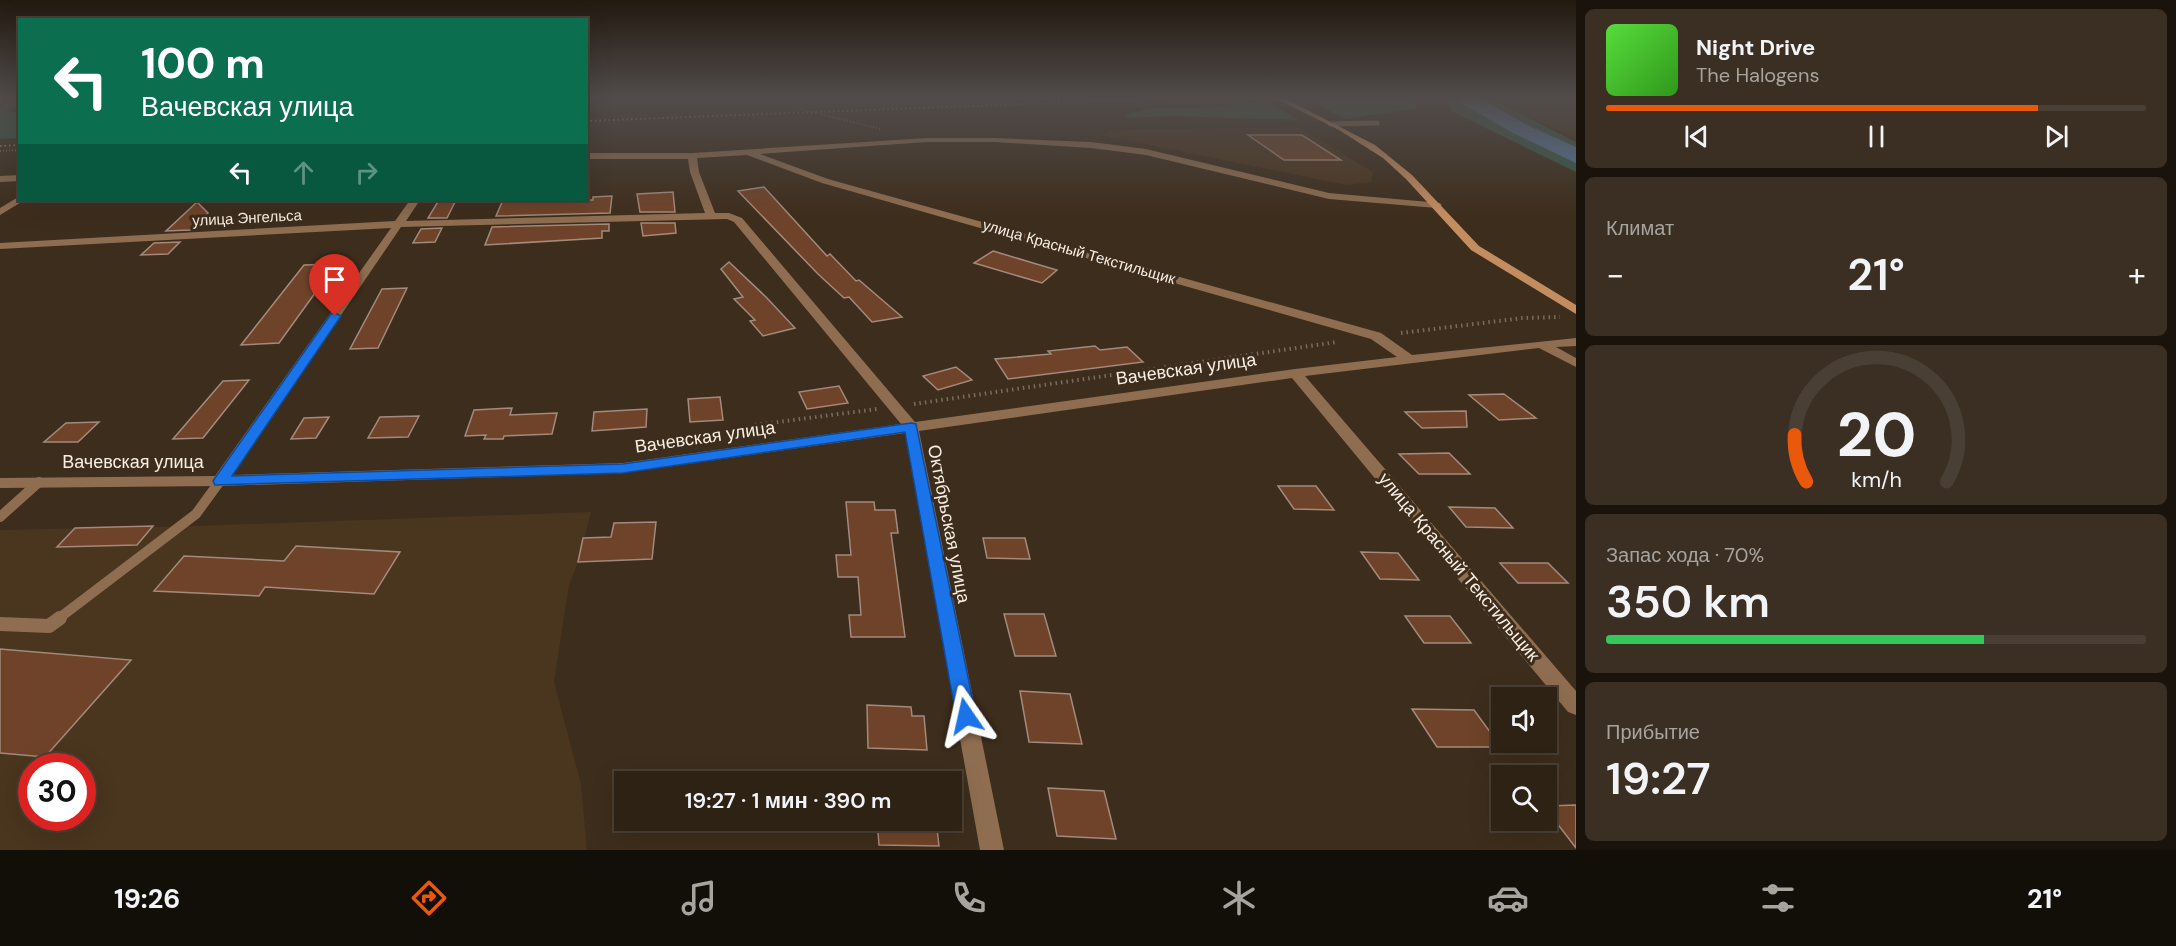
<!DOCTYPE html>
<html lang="ru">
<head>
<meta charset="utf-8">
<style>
  body { margin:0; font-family:"DM Sans",sans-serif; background:#3a2f22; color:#f1f3f6; height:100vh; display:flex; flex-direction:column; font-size:22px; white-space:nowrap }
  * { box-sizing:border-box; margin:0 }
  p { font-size:20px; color:#a7a4a0 }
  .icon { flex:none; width:33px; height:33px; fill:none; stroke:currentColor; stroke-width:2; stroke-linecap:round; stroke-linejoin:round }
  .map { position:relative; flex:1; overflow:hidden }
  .sheet { display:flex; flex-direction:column; gap:9px; padding:9px; background:#19130c; width:600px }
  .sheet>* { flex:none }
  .hud { position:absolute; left:18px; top:18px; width:570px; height:183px; border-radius:0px; box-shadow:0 6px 24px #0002,0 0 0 2px #493f34; background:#0b6e4f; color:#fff; overflow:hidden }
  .tools { position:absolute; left:1491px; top:687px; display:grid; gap:12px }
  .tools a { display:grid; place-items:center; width:66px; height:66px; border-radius:0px; background:#2e2215; box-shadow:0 6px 24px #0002,0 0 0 2px #493f34; font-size:30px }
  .speed { position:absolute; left:18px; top:753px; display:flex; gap:12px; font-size:30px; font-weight:700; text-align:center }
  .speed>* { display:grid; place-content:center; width:78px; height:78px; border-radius:50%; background:#2e2215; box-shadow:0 6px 24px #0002,0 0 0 2px #493f34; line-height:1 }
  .speed .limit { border:9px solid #d22; background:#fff; color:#111 }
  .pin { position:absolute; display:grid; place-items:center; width:51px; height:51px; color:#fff; margin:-62px -26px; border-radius:50% 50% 50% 0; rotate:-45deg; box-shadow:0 0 6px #0007 }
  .pin .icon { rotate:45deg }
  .me { position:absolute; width:66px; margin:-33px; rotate:349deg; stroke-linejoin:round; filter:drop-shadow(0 0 4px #0008) }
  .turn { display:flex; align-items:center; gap:21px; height:126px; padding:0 24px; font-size:27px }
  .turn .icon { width:78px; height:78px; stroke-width:2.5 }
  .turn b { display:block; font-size:42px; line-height:51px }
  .lanes { display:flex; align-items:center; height:57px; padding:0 24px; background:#0003; justify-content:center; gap:30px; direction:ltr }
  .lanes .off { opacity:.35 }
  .big { font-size:45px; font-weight:600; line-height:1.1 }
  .sheet .tile { flex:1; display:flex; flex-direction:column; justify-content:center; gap:9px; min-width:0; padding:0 21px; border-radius:9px; background:#3a2f22 }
  .sheet .dial { align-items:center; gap:0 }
  .dial svg { height:156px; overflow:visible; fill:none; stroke:#493f34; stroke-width:7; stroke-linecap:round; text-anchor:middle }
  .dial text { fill:#f1f3f6; stroke:none }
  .song { display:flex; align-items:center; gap:18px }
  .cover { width:72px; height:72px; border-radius:9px; background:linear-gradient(135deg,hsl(110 70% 55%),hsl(110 70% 35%)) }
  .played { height:6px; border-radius:3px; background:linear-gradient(90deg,#ea580c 80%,#493f34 80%) }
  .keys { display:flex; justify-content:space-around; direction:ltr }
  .heat { display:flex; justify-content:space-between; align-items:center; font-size:33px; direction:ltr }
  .charge { height:9px; border-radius:4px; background:linear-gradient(90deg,#34c759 70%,#493f34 0) }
  .trip { position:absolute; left:614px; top:771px; width:348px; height:60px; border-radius:0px; background:#2e2215; box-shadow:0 6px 24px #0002,0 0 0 2px #493f34; font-weight:600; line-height:60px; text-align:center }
  .tab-bar { display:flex; height:96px; justify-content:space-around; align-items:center; background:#120e08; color:#a7a4a0 }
  .tab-bar .icon { width:42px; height:42px }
  .tab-bar .selected { color:#ea580c }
  .tab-bar b { font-size:27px; color:#f1f3f6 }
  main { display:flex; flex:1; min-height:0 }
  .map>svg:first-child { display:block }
  .built { fill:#4a351e; fill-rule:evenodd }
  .green { fill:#385847 }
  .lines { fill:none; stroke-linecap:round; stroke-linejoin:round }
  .river { fill:#5879a1; fill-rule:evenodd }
  .building { fill:#6f4329; stroke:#a38a7c; stroke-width:1.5 }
  .path-far1 { stroke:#7a6c5d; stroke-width:2; stroke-dasharray:1 2; stroke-linecap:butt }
  .path { stroke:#7a6c5d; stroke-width:4; stroke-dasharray:1.5 4; stroke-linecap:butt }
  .service-far2 { stroke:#8f6d50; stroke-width:5 }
  .service-far1 { stroke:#8f6d50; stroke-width:10 }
  .service { stroke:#8f6d50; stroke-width:14 }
  .minor { fill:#8f6d50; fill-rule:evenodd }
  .secondary { fill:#c48d60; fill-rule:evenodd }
  .rail { stroke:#96897b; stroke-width:2; stroke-dasharray:1.5 3; stroke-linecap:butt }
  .route { fill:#1a73e8; stroke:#114b97; stroke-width:1.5 }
  .labels { text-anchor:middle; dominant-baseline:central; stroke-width:6; stroke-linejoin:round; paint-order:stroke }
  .far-street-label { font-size:15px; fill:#f8eee3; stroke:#3d2d1c }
  .street-label { font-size:18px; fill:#f8eee3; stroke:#3d2d1c }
</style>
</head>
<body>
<main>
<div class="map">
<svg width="1576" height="850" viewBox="0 0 1576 850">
  <rect width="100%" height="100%" fill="#3d2d1c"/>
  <!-- built -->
  <g class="built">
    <polygon points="1485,98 1576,98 1576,138"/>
    <polygon points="1299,127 1373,172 1371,182 1346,185 1101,135 1114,130"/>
    <path d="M591,512L578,562L569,585L554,682L581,784L587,850H0V530L196,526ZM32,766H82V818H32Z"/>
  </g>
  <!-- green -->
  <g class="green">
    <polygon points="19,98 19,104 9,111 19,113 19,138 0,139 0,106"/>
    <polygon points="1304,98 1410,98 1419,108 1346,119"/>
    <polygon points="1443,98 1479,98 1503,105 1576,142 1576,172 1453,112"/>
    <polygon points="1266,101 1299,120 1172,116 1130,118 1125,115 1152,108 1198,108"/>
  </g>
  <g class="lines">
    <!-- river -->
    <polygon class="river" points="1456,98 1480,98 1527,125 1576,147 1576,163 1513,133 1459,102"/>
  </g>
  <!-- building -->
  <g class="building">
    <polygon points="1248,135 1302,135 1341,160 1284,160"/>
    <polygon points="764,187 827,256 830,254 856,281 859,280 902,317 872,322 849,297 844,298 818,274 738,191"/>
    <polygon points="673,192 675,212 640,212 637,194"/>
    <polygon points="612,196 610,213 496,216 503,200 593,200 593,197"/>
    <polygon points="439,200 456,200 447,218 428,218"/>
    <polygon points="197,202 208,213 191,230 166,231"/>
    <polygon points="641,223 675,223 676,233 643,236"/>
    <polygon points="609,224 609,231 602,231 602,238 485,245 492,227"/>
    <polygon points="442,228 435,242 413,243 421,229"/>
    <polygon points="180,242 168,254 141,255 154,243"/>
    <polygon points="993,251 1033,263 1057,270 1042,283 974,263"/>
    <polygon points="729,262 766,297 795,328 763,336 750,321 755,320 734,299 743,297 721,269"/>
    <polygon points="336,264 279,343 241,345 304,265"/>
    <polygon points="407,288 378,348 350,349 382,289"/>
    <polygon points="1095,346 1100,350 1127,347 1143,362 1008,379 995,359 1051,354 1048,351"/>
    <polygon points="956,367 972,380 938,390 923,376"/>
    <polygon points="249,380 203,438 173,439 223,381"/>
    <polygon points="839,386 848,403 807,409 799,392"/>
    <polygon points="1504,394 1536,418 1499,420 1469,395"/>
    <polygon points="720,397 723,420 690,422 688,399"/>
    <polygon points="512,408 510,415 557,413 552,434 504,436 503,439 484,439 486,435 465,436 474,410"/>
    <polygon points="647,409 646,427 592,431 594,412"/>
    <polygon points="1466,411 1467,427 1422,428 1405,412"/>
    <polygon points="419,416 408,437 368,438 380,417"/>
    <polygon points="329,417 316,438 291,439 304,418"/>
    <polygon points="99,422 78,442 44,442 66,423"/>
    <polygon points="1449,453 1470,474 1419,474 1399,454"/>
    <polygon points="1278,486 1316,486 1334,510 1294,509"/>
    <polygon points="846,502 874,502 875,510 895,510 898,533 891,533 905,637 851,637 849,615 861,615 858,577 838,577 836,555 851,555"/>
    <polygon points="1449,507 1495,508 1513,528 1466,527"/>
    <polygon points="656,522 652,559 578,562 583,538 611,537 614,523"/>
    <polygon points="153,526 137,545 57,547 75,528"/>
    <polygon points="983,538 1025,538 1030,559 987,558"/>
    <polygon points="296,546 400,552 374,594 265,587 259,596 154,591 184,556 284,561"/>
    <polygon points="1361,552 1398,553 1419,580 1380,579"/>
    <polygon points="1500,563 1548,563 1568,583 1518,583"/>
    <polygon points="1004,614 1044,614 1056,656 1015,656"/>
    <polygon points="1405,616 1450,616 1471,643 1424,643"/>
    <polygon points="0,649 131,660 45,757 0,753"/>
    <polygon points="1020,691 1070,694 1082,744 1029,742"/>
    <polygon points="867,705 911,707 912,716 924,716 927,750 868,748"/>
    <polygon points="1412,709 1474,710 1501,747 1437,747"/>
    <polygon points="1048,788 1104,791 1116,839 1057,836"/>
    <polygon points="1576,805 1576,848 1546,809 1546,806"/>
    <polygon points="877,820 936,820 939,846 879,845"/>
  </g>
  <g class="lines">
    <!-- path-far1 -->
    <g class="path-far1">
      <polyline points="790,98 788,106 881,129"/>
      <polyline points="0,103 11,98"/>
      <polyline points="0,151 20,150"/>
    </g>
    <!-- path -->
    <g class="path">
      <polyline points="1401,333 1523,318 1560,317"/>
      <polyline points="914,404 1337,342"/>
      <polyline points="755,425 877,409"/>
    </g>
    <!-- service-far2 -->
    <polyline class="service-far2" points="1330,124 1377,123"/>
    <!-- service-far1 -->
    <g class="service-far1">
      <polyline points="0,517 39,482"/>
      <polyline points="58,619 196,514 220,481"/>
    </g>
    <!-- service -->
    <polyline class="service" points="0,624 49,626 60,618"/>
    <!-- minor -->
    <g class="minor">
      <path d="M927,138H995L1091,142L1146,149L1329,193L1440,203L1442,205L1437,208L1329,199L1146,155L1091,148L995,142H927L760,154L828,179L1381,333L1412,355L1576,338V346L1556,347L1576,358V367L1539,348L1305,376L1576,691V715L1568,712L1292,378L919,431L1004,850H980L905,433L623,473L220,486L0,488V478L215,476L391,228L0,249V243L395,221L410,200H420L406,221L705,213L690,172L688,159H586V153H692ZM747,155L822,183L1371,339L1397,357L1295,369L915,422L742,218L729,213H715L699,172L697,158ZM727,219L734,222L901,424L623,463L232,475L401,227Z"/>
      <polygon points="20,175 20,181 0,182 0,176"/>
      <polygon points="20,196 20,200 25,200 23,201 0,215 0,208"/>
    </g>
    <!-- secondary -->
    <polygon class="secondary" points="1275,98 1284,98 1375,145 1412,175 1479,246 1576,305 1576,314 1471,250 1406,179 1383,158 1339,130"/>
    <!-- rail -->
    <g class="rail">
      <polyline points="586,121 1174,98"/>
      <polyline points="0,146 20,145"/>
    </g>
  </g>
  <!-- sky -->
  <linearGradient id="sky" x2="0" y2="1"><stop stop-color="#22190f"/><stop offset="0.45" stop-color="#514c4b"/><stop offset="1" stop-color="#514c4b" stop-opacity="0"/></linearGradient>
  <rect width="1576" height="217" fill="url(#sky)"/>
  <!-- route -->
  <polygon class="route" points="335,313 341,316 232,476 623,464 911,423 916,424 976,716 973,721 966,724 959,721 956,716 905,432 623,473 215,485 213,481 215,478 331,314"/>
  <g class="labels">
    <!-- far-street labels -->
    <g class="far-street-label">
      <text transform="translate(247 218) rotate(-3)">улица Энгельса</text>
      <text transform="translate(1079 252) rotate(16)">улица Красный Текстильщик</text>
    </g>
    <!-- street labels -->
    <g class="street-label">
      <text transform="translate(1186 369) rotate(-8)">Вачевская улица</text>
      <text transform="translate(705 437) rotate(-8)">Вачевская улица</text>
      <text x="133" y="462">Вачевская улица</text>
      <text transform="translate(949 524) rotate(79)">Октябрьская улица</text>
      <text transform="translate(1459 567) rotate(50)">улица Красный Текстильщик</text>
    </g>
  </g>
</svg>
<div class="tools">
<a><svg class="icon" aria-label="sound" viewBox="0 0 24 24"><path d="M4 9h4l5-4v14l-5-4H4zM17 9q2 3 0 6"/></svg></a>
<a><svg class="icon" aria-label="search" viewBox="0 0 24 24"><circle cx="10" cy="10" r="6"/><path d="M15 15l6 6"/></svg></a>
</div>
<div class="speed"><div class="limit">30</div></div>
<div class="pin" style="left:335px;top:316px;background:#d93025"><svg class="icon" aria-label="arrive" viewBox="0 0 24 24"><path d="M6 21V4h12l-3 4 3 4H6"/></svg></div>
<svg class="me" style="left:966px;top:716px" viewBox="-20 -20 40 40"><path d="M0-17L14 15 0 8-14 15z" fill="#1a73e8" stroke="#fff" stroke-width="4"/></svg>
<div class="trip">19:27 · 1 мин · 390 m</div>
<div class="hud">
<div class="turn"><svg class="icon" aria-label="left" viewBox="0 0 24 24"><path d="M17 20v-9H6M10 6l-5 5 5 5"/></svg><div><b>100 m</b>Вачевская улица</div></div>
<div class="lanes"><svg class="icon" aria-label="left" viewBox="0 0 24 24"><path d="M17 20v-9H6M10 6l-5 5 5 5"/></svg><svg class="icon off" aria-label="ahead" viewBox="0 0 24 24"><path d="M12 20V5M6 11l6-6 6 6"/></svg><svg class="icon off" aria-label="right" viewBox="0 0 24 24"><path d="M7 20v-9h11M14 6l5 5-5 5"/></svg></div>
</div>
</div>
<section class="sheet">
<div class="tile">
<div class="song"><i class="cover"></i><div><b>Night Drive</b><p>The Halogens</p></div></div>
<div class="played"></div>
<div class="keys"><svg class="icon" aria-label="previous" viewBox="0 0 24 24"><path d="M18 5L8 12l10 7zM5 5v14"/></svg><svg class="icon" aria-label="pause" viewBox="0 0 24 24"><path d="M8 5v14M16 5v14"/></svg><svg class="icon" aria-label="next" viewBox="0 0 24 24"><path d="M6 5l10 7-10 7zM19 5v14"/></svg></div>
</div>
<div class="tile"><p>Климат</p>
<div class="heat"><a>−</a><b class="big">21°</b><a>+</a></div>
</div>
<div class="tile dial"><svg viewBox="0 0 100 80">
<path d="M14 69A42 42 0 1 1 86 69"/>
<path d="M14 69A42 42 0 0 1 8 45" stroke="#ea580c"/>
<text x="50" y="56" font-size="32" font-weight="700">20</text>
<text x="50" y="72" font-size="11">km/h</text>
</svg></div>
<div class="tile"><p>Запас хода · 70%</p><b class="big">350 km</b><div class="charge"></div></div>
<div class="tile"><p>Прибытие</p><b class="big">19:27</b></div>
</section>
</main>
<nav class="tab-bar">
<b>19:26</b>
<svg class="icon selected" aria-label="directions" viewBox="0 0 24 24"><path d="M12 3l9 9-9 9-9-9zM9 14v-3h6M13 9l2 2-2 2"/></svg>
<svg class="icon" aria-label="music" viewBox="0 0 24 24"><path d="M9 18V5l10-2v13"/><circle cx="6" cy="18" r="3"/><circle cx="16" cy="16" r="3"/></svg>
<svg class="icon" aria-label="phone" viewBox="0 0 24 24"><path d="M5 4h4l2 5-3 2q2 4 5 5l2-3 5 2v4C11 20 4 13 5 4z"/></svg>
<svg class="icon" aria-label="climate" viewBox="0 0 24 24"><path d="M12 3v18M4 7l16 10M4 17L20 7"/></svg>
<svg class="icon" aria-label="car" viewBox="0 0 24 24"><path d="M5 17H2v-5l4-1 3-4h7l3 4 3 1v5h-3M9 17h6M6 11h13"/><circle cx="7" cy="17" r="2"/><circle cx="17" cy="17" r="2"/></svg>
<svg class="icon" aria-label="filters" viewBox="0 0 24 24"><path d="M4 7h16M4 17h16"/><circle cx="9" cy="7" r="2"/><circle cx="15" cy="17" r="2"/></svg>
<b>21°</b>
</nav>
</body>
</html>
